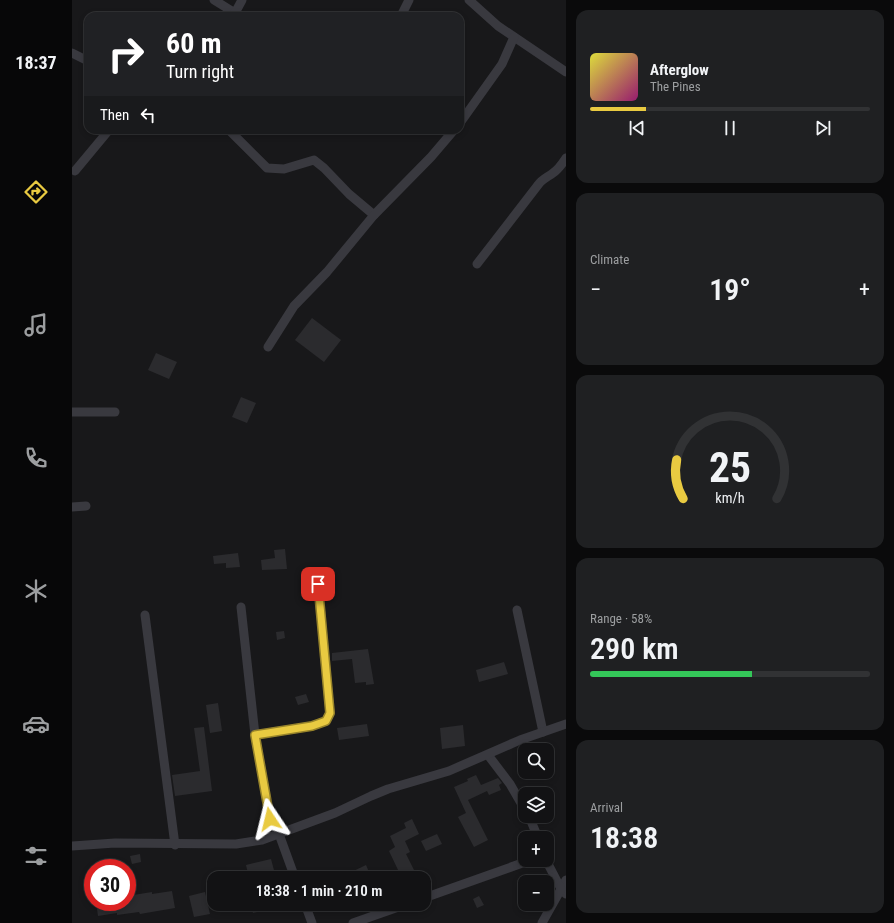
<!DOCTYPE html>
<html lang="en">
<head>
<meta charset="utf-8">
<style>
  body { margin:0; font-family:"Roboto Condensed",sans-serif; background:#1f2022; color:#f1f3f6; height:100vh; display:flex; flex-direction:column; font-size:15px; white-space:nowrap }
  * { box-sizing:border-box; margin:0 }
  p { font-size:13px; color:#9c9ea0 }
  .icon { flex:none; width:22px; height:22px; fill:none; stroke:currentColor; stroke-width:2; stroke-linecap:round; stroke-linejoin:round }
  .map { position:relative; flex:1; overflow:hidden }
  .sheet { display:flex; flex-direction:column; gap:10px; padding:10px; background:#0a0a0b; width:328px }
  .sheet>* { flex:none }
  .hud { position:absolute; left:12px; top:12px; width:380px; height:122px; border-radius:12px; box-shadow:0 2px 6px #0003,0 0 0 1px #313234; background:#202124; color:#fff; overflow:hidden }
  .controls { position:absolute; left:446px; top:743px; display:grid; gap:8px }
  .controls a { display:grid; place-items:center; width:36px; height:36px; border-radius:8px; background:#121214; box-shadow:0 2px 6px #0003,0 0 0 1px #313234; font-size:20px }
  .speed { position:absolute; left:12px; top:859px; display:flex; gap:8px; font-size:20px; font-weight:700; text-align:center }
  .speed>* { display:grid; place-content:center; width:52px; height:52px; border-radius:50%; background:#121214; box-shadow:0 2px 6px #0003,0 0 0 1px #313234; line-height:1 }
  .speed .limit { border:6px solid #d22; background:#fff; color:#111 }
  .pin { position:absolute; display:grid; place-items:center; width:34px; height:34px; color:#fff; margin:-17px; border-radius:8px; box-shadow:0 2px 6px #0006 }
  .me { position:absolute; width:44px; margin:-22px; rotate:350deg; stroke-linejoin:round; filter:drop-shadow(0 0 3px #0008) }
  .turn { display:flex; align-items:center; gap:14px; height:84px; padding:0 16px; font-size:18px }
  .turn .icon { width:52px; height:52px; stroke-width:2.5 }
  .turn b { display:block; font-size:28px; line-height:34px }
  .then { display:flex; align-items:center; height:38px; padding:0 16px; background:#0003; gap:8px; font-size:15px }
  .big { font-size:30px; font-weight:600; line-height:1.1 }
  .sheet .tile { flex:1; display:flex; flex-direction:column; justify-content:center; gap:6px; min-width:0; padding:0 14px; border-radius:12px; background:#1f2022 }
  .sheet .dial { align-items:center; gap:0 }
  .dial svg { height:104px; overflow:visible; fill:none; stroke:#313234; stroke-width:7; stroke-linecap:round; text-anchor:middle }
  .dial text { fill:#f1f3f6; stroke:none }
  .song { display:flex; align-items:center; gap:12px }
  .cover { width:48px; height:48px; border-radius:6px; background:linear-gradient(135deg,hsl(60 70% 55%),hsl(320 70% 35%)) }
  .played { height:4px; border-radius:2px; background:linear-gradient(90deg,#e9ca41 20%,#313234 20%) }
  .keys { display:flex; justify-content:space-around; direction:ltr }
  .heat { display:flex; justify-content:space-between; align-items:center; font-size:22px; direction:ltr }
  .charge { height:6px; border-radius:3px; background:linear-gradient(90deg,#34c759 58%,#313234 0) }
  .trip { position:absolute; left:135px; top:871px; width:224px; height:40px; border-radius:12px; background:#121214; box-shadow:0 2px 6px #0003,0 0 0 1px #313234; font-weight:600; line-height:40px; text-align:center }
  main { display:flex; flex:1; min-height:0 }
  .menu { display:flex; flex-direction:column; width:72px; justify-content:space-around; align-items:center; background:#070708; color:#9c9ea0 }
  .menu .icon { width:28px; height:28px }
  .menu .active { color:#e9ca41 }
  .menu b { font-size:18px; color:#f1f3f6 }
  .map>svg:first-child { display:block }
  .building { fill:#2b2b2e }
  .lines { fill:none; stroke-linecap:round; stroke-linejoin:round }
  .street { stroke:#39393f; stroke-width:9 }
  .route-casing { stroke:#97832a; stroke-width:10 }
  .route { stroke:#e9ca41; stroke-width:7 }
</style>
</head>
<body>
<main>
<nav class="menu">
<b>18:37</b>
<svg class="icon active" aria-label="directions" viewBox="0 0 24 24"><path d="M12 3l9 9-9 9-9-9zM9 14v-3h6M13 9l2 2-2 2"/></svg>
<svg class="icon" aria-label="music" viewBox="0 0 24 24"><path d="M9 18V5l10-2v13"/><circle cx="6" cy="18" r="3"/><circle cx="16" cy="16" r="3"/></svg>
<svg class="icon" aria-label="phone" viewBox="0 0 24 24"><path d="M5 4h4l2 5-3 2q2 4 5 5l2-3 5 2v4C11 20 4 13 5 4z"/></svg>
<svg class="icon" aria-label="climate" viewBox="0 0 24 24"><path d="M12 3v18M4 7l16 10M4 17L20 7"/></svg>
<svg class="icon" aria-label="car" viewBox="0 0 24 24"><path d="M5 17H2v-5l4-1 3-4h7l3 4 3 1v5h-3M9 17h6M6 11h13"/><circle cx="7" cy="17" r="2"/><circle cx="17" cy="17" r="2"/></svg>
<svg class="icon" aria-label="filters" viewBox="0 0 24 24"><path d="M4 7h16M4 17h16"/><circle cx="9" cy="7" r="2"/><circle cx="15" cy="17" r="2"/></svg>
</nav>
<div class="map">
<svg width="494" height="923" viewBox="0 0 494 923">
  <rect width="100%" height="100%" fill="#18181a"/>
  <!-- building -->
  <g class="building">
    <polygon points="240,318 269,340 252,362 223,340"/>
    <polygon points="84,353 105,362 97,379 76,370"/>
    <polygon points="169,397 184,403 175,423 160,417"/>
    <polygon points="213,549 215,569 190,570 189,560 203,558 202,550"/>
    <polygon points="166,553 168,567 154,568 154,563 142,564 141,556"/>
    <polygon points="212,631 213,638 205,640 204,632"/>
    <polygon points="296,649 302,684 294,685 294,682 283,683 280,659 260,661 260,653"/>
    <polygon points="432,662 436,674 407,682 404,670"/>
    <polygon points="234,694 237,702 226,705 223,697"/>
    <polygon points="146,703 150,731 138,733 134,705"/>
    <polygon points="295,724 297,736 267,740 265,728"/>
    <polygon points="391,725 393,746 370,749 368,728"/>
    <polygon points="132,727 140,791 103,796 100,775 128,771 122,728"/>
    <polygon points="404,775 409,785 426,778 430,783 427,785 429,790 417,795 415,791 396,800 416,840 402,847 386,817 394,813 382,787 396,781 395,779"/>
    <polygon points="340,819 347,834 333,841 338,852 334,854 346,878 314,878 327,872 317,851 323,847 318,836 334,828 332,823"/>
    <polygon points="365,834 370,844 354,851 349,841"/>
    <polygon points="68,854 69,862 60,864 58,856"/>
    <polygon points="199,859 203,874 188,878 177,878 174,865"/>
    <polygon points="294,865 297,872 285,878 267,878"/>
    <polygon points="100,891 103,908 68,914 67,912 45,915 45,913 26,916 24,902 55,902 55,896 80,892 80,894"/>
    <polygon points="133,892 138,914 122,917 117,896"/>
    <polygon points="407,896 412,905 405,908 401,899"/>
    <polygon points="179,904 205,904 205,907 181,913"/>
  </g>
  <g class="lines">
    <!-- street -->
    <g class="street">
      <polyline points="142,0 163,13"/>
      <polyline points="397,0 426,26 494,72"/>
      <polyline points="164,16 163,13 170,0"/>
      <polyline points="329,16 337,0"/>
      <polyline points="0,53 16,61"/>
      <polyline points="388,123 430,64 442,37"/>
      <polyline points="157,130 195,168 212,169 242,160 252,168 277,194 302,215"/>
      <polyline points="3,171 37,130"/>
      <path d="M405,264L466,185C470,179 476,177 481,173C487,169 490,164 494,158"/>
      <polyline points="196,347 222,306 255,272 302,215 359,157 382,130"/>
      <polyline points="0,412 43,412"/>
      <polyline points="0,507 14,506"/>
      <polyline points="169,607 183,735 198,819 207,834 223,878"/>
      <polyline points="445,610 471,732"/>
      <polyline points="73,615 103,845"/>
      <polyline points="183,735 240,726 254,721 258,713 246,583"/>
      <polyline points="416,755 438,784 453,810"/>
      <polyline points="457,816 466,838"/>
      <polyline points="0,846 43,843 164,844 190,840 263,813 299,796 316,789 377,771 448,740 494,724"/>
      <polyline points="494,880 489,889 494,894"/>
      <polyline points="352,898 456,861 466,860"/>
      <polyline points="233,904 240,923"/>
      <polyline points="281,923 335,904"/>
      <polyline points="470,923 489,889 474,860"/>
    </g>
  </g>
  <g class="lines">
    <!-- route casing -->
    <g class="route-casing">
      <polyline id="route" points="198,819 183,735 240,726 254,721 258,713 246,584"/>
    </g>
    <!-- route -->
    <use href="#route" class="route"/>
  </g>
</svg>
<div class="controls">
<a><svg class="icon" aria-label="search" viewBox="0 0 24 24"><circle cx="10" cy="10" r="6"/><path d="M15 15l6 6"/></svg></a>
<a><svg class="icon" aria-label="layers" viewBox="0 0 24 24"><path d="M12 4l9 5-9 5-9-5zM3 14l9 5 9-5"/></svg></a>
<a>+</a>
<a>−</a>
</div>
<div class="speed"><div class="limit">30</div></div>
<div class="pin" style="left:246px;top:584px;background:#d93025"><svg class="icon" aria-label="arrive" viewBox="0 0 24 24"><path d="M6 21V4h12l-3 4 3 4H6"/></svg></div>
<svg class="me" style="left:198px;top:819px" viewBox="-20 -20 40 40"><path d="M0-17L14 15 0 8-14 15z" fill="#e9ca41" stroke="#fff" stroke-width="4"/></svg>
<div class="trip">18:38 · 1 min · 210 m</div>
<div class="hud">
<div class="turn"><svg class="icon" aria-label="right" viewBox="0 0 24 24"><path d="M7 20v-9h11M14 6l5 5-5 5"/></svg><div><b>60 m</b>Turn right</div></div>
<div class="then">Then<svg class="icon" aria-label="left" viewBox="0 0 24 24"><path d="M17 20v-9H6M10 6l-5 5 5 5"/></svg></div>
</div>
</div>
<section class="sheet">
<div class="tile">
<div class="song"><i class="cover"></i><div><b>Afterglow</b><p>The Pines</p></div></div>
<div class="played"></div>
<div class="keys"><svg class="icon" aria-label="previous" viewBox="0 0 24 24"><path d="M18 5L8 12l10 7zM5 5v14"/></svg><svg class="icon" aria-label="pause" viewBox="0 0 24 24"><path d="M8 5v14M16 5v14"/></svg><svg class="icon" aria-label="next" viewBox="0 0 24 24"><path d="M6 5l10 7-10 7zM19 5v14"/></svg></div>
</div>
<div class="tile"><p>Climate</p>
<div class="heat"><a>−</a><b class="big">19°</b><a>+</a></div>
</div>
<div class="tile dial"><svg viewBox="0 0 100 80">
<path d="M14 69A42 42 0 1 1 86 69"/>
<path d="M14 69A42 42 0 0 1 9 39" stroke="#e9ca41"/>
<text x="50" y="56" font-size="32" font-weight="700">25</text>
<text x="50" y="72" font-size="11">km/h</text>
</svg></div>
<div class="tile"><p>Range · 58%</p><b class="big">290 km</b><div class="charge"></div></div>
<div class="tile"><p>Arrival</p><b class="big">18:38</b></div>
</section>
</main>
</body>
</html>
